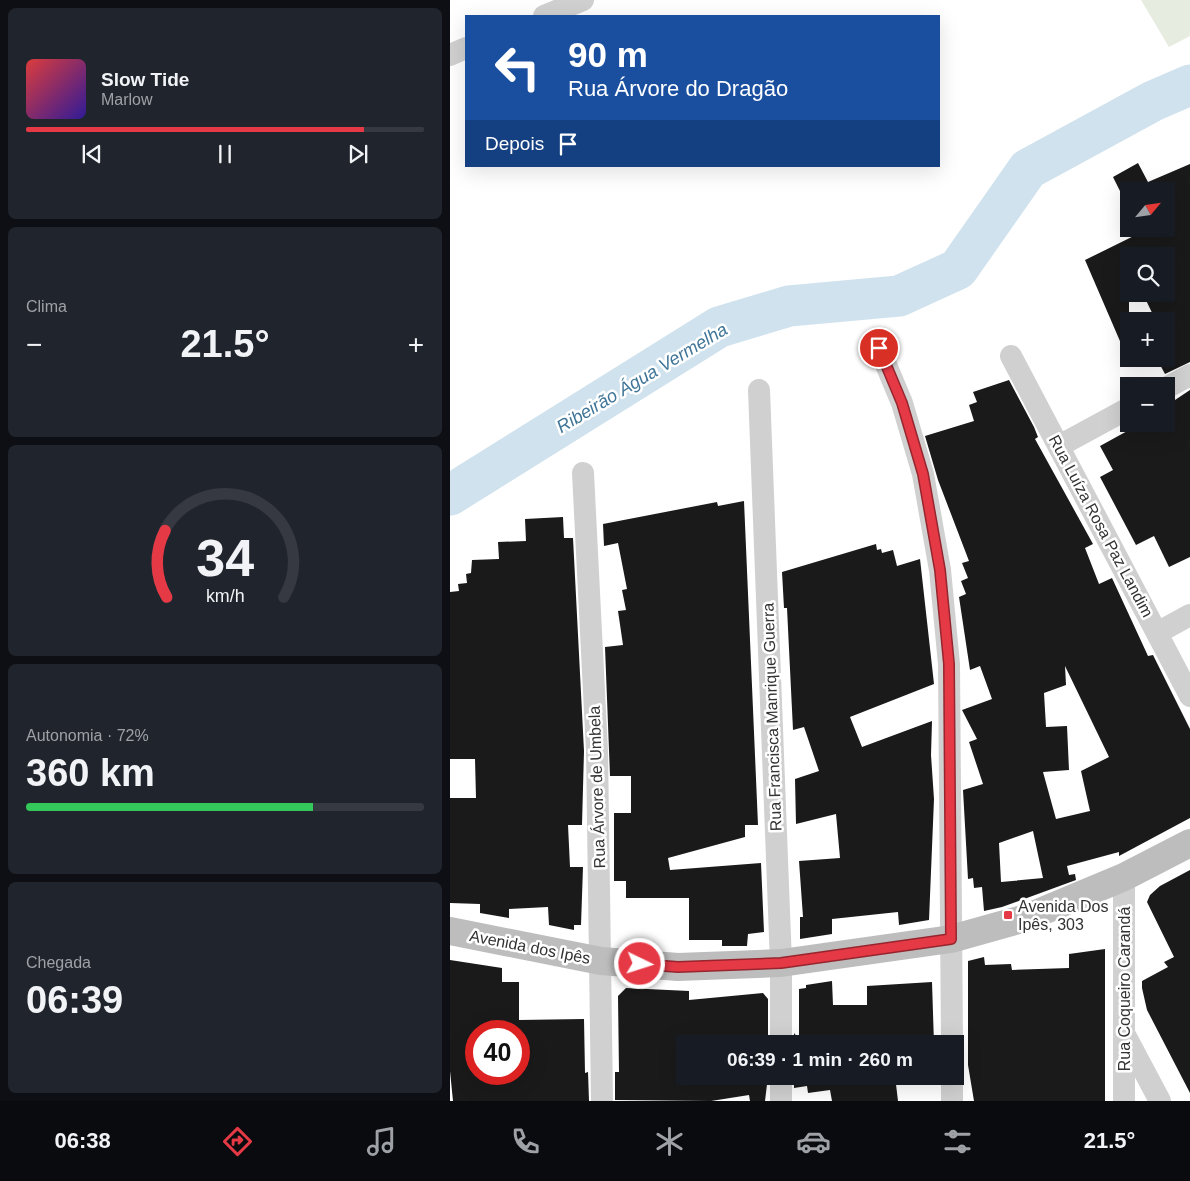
<!DOCTYPE html>
<html lang="pt">
<head>
<meta charset="utf-8">
<style>
  body { margin:0; font-family:Helvetica,sans-serif; background:#20242c; color:#f1f3f6; height:100vh; display:flex; flex-direction:column; font-size:19px; white-space:nowrap }
  * { box-sizing:border-box; margin:0 }
  p { font-size:16px; color:#9ea1a6 }
  .icon { flex:none; width:28px; height:28px; fill:none; stroke:currentColor; stroke-width:2; stroke-linecap:round; stroke-linejoin:round }
  .map { position:relative; flex:1; overflow:hidden }
  .sheet { display:flex; flex-direction:column; gap:8px; padding:8px; background:#0d0f14; width:450px }
  .sheet>* { flex:none }
  .guide { position:absolute; left:15px; top:15px; width:475px; height:152px; border-radius:0px; box-shadow:0 5px 20px #0002; background:#1a4fa0; color:#fff; overflow:hidden }
  .needle { width:32px; rotate:61deg }
  .tools { position:absolute; left:670px; top:182px; display:grid; gap:10px }
  .tools a { display:grid; place-items:center; width:55px; height:55px; border-radius:0px; background:#171b24; box-shadow:0 5px 20px #0002; font-size:25px }
  .speed { position:absolute; left:15px; top:1020px; display:flex; gap:10px; font-size:25px; font-weight:700; text-align:center }
  .speed>* { display:grid; place-content:center; width:65px; height:65px; border-radius:50%; background:#171b24; box-shadow:0 5px 20px #0002; line-height:1 }
  .speed .limit { border:8px solid #d22; background:#fff; color:#111 }
  .pin { position:absolute; display:grid; place-items:center; width:42px; height:42px; color:#fff; margin:-21px; border:2px solid #fff; border-radius:50%; box-shadow:0 1px 5px #0007 }
  .me { position:absolute; width:55px; margin:-28px; rotate:94deg; stroke-linejoin:round; filter:drop-shadow(0 0 4px #0008) }
  .turn { display:flex; align-items:center; gap:18px; height:105px; padding:0 20px; font-size:22px }
  .turn .icon { width:65px; height:65px; stroke-width:2.5 }
  .turn b { display:block; font-size:35px; line-height:42px }
  .then { display:flex; align-items:center; height:48px; padding:0 20px; background:#0003; gap:10px; font-size:19px }
  .big { font-size:38px; font-weight:600; line-height:1.1 }
  .sheet .widget { flex:1; display:flex; flex-direction:column; justify-content:center; gap:8px; min-width:0; padding:0 18px; border-radius:8px; background:#20242c }
  .sheet .dial { align-items:center; gap:0 }
  .dial svg { height:130px; overflow:visible; fill:none; stroke:#363941; stroke-width:7; stroke-linecap:round; text-anchor:middle }
  .dial text { fill:#f1f3f6; stroke:none }
  .song { display:flex; align-items:center; gap:15px }
  .cover { width:60px; height:60px; border-radius:8px; background:linear-gradient(135deg,hsl(0 70% 55%),hsl(250 70% 35%)) }
  .played { height:5px; border-radius:2px; background:linear-gradient(90deg,#e63946 85%,#363941 85%) }
  .keys { display:flex; justify-content:space-around; direction:ltr }
  .heat { display:flex; justify-content:space-between; align-items:center; font-size:28px; direction:ltr }
  .charge { height:8px; border-radius:4px; background:linear-gradient(90deg,#34c759 72%,#363941 0) }
  .trip { position:absolute; left:226px; top:1035px; width:288px; height:50px; border-radius:0px; background:#171b24; box-shadow:0 5px 20px #0002; font-weight:600; line-height:50px; text-align:center }
  .tab-bar { display:flex; height:80px; justify-content:space-around; align-items:center; background:#090b0e; color:#9ea1a6 }
  .tab-bar .icon { width:35px; height:35px }
  .tab-bar .selected { color:#e63946 }
  .tab-bar b { font-size:22px; color:#f1f3f6 }
  main { display:flex; flex:1; min-height:0 }
  .map>svg:first-child { display:block }
  .green { fill:#e6ecdf }
  .lines { fill:none; stroke-linecap:round; stroke-linejoin:round }
  .river { stroke:#cfe2ee; stroke-width:41 }
  .building { fill:#1a1a1a; fill-rule:evenodd }
  .street { stroke:#d0d0d0; stroke-width:22 }
  .secondary { stroke:#bdbdbd; stroke-width:28 }
  .route-casing { stroke:#96252e; stroke-width:12 }
  .route { stroke:#e63946; stroke-width:9 }
  .poi-dot { fill:#e63946; stroke:#fff; stroke-width:2 }
  .labels { text-anchor:middle; dominant-baseline:central; stroke-width:5; stroke-linejoin:round; paint-order:stroke }
  .street-label { font-size:16px; fill:#333; stroke:#fff }
  .poi-label { font-size:16px; fill:#333; stroke:#fff; text-anchor:start }
  .water-label { font-size:18px; font-style:italic; fill:#3f7597; stroke:#fff }
</style>
</head>
<body>
<main>
<section class="sheet">
<div class="widget">
<div class="song"><i class="cover"></i><div><b>Slow Tide</b><p>Marlow</p></div></div>
<div class="played"></div>
<div class="keys"><svg class="icon" aria-label="previous" viewBox="0 0 24 24"><path d="M18 5L8 12l10 7zM5 5v14"/></svg><svg class="icon" aria-label="pause" viewBox="0 0 24 24"><path d="M8 5v14M16 5v14"/></svg><svg class="icon" aria-label="next" viewBox="0 0 24 24"><path d="M6 5l10 7-10 7zM19 5v14"/></svg></div>
</div>
<div class="widget"><p>Clima</p>
<div class="heat"><a>−</a><b class="big">21.5°</b><a>+</a></div>
</div>
<div class="widget dial"><svg viewBox="0 0 100 80">
<path d="M14 69A42 42 0 1 1 86 69"/>
<path d="M14 69A42 42 0 0 1 13 28" stroke="#e63946"/>
<text x="50" y="56" font-size="32" font-weight="700">34</text>
<text x="50" y="72" font-size="11">km/h</text>
</svg></div>
<div class="widget"><p>Autonomia · 72%</p><b class="big">360 km</b><div class="charge"></div></div>
<div class="widget"><p>Chegada</p><b class="big">06:39</b></div>
</section>
<div class="map">
<svg width="740" height="1101" viewBox="0 0 740 1101">
  <rect width="100%" height="100%" fill="#fff"/>
  <!-- green -->
  <polygon class="green" points="691,0 740,0 740,36 719,47"/>
  <g class="lines">
    <!-- river -->
    <polyline class="river" points="0,495 269,327 339,306 449,296 508,269 578,169 703,101 740,85"/>
  </g>
  <!-- building -->
  <g class="building">
    <polygon points="688,163 698,182 740,164 740,362 715,374 707,359 725,359 716,342 716,321 706,321 693,294 716,294 716,256 679,256 679,362 635,260 698,229 716,229 716,191 670,191 663,177"/>
    <path d="M559,380L584,427L588,437L585,439L643,544L635,548L649,584L662,578L698,656L703,655L740,729V818L669,856V852L617,866L619,875L625,874L626,880L552,907L534,911L532,887L524,888L523,878L518,879L513,790L533,784L519,742L527,739L512,710L542,699L530,666L520,670L509,597L516,594L511,581L518,578L512,563L519,561L488,480L475,436L524,421L519,405L527,402L523,392ZM615,666L659,757L631,771L640,811L606,819L593,772L619,770L617,726L596,727L594,693L616,685ZM583,831L593,878L551,882L549,843Z"/>
    <polygon points="740,390 740,557 719,567 704,536 686,545 650,477 663,470 650,446 690,424 716,424 716,406"/>
    <polygon points="294,501 308,825 295,825 295,837 218,858 220,870 311,863 314,932 298,934 297,946 272,946 272,940 239,940 239,898 176,898 176,881 164,881 164,813 181,813 181,776 160,776 155,647 173,645 168,611 176,610 172,590 177,589 168,543 154,546 153,524 267,502 268,506"/>
    <polygon points="113,517 114,538 123,538 134,751 132,825 118,825 120,867 133,867 131,925 124,925 124,930 99,925 98,907 59,909 59,918 30,913 30,904 0,903 0,798 26,798 25,759 0,759 0,592 9,591 8,584 17,583 16,574 21,573 22,560 49,559 48,542 76,541 75,519"/>
    <polygon points="426,544 427,550 431,549 432,553 443,550 447,566 470,559 484,684 400,717 412,747 482,721 481,755 484,799 479,920 449,925 448,912 382,919 382,934 350,939 350,917 353,917 349,861 390,858 386,814 346,824 345,779 369,771 354,727 343,730 337,608 334,608 332,572"/>
    <polygon points="740,870 740,1093 697,1010 692,988 692,981 718,967 714,962 724,957 697,902 700,895 710,886"/>
    <polygon points="655,949 655,1101 524,1101 518,1065 518,961 534,957 535,965 561,964 562,970 619,968 619,954"/>
    <path d="M0,960L52,968V982H69V1020L134,1019L135,1073L138,1072L139,1101H3L0,1071ZM26,1031H69V1074H26Z"/>
    <polygon points="382,981 383,1005 417,1005 417,986 482,982 484,1044 344,1044 344,1033 349,1039 349,989 356,988 356,985"/>
    <polygon points="176,988 239,991 239,1000 313,993 318,999 318,1044 274,1044 274,1039 240,1039 240,1044 235,1044 235,1076 318,1076 315,1101 300,1101 299,1095 261,1101 165,1100 165,1072 169,1072 168,996"/>
    <polygon points="344,1076 445,1076 448,1101 382,1101 380,1090 358,1093 357,1086 344,1088"/>
  </g>
  <g class="lines">
    <!-- street -->
    <g class="street">
      <polyline points="94,16 133,0"/>
      <polyline points="0,55 16,48"/>
      <polyline points="429,348 452,403 473,474 490,570 499,664 502,1044"/>
      <polyline points="561,356 740,696"/>
      <polyline points="716,388 740,375"/>
      <polyline points="309,390 331,963 331,1044"/>
      <polyline points="609,446 679,408"/>
      <polyline points="133,473 147,751 152,1101"/>
      <polyline points="707,633 740,615"/>
      <polyline points="674,877 674,1101"/>
      <polyline points="676,1037 710,1101"/>
      <polyline points="331,1076 331,1101"/>
      <polyline points="502,1076 502,1101"/>
    </g>
    <!-- secondary -->
    <polyline class="secondary" points="0,931 151,961 228,967 331,963 501,939 576,918 674,877 740,843"/>
  </g>
  <g class="lines">
    <!-- route casing -->
    <g class="route-casing">
      <polyline id="route" points="190,964 228,967 331,963 501,939 499,664 490,570 473,474 452,403 429,348"/>
    </g>
    <!-- route -->
    <use href="#route" class="route"/>
  </g>
  <!-- markers -->
  <rect class="poi-dot" x="553" y="910" width="10" height="10" rx="2.5"/>
  <g class="labels">
    <!-- street labels -->
    <g class="street-label">
      <text transform="translate(651 526) rotate(62)">Rua Luíza Rosa Paz Landim</text>
      <text transform="translate(322 717) rotate(-92)">Rua Francisca Manrique Guerra</text>
      <text transform="translate(147 787) rotate(-92)">Rua Árvore de Umbela</text>
      <text transform="translate(80 947) rotate(11)">Avenida dos Ipês</text>
      <text transform="translate(674 989) rotate(-90)">Rua Coqueiro Carandá</text>
    </g>
    <!-- poi labels -->
    <g class="poi-label">
      <text x="568" y="906">Avenida Dos<tspan x="568" dy="18">Ipês, 303</tspan></text>
    </g>
    <!-- water labels -->
    <g class="water-label">
      <text transform="translate(192 378) rotate(-31)">Ribeirão Água Vermelha</text>
    </g>
  </g>
</svg>
<div class="tools">
<a><svg class="needle" viewBox="-14 -14 28 28"><path d="M0-13l5 13h-10z" fill="#e53935"/><path d="M0 13l5-13h-10z" fill="#9ea1a6"/></svg></a>
<a><svg class="icon" aria-label="search" viewBox="0 0 24 24"><circle cx="10" cy="10" r="6"/><path d="M15 15l6 6"/></svg></a>
<a>+</a>
<a>−</a>
</div>
<div class="speed"><div class="limit">40</div></div>
<div class="pin" style="left:429px;top:348px;background:#d93025"><svg class="icon" aria-label="arrive" viewBox="0 0 24 24"><path d="M6 21V4h12l-3 4 3 4H6"/></svg></div>
<svg class="me" style="left:190px;top:964px" viewBox="-20 -20 40 40"><circle r="17" fill="#e63946" stroke="#fff" stroke-width="3"/><path d="M0-11L8 9 0 5-8 9z" fill="#fff"/></svg>
<div class="trip">06:39 · 1 min · 260 m</div>
<div class="guide">
<div class="turn"><svg class="icon" aria-label="left" viewBox="0 0 24 24"><path d="M17 20v-9H6M10 6l-5 5 5 5"/></svg><div><b>90 m</b>Rua Árvore do Dragão</div></div>
<div class="then">Depois<svg class="icon" aria-label="arrive" viewBox="0 0 24 24"><path d="M6 21V4h12l-3 4 3 4H6"/></svg></div>
</div>
</div>
</main>
<nav class="tab-bar">
<b>06:38</b>
<svg class="icon selected" aria-label="directions" viewBox="0 0 24 24"><path d="M12 3l9 9-9 9-9-9zM9 14v-3h6M13 9l2 2-2 2"/></svg>
<svg class="icon" aria-label="music" viewBox="0 0 24 24"><path d="M9 18V5l10-2v13"/><circle cx="6" cy="18" r="3"/><circle cx="16" cy="16" r="3"/></svg>
<svg class="icon" aria-label="phone" viewBox="0 0 24 24"><path d="M5 4h4l2 5-3 2q2 4 5 5l2-3 5 2v4C11 20 4 13 5 4z"/></svg>
<svg class="icon" aria-label="climate" viewBox="0 0 24 24"><path d="M12 3v18M4 7l16 10M4 17L20 7"/></svg>
<svg class="icon" aria-label="car" viewBox="0 0 24 24"><path d="M5 17H2v-5l4-1 3-4h7l3 4 3 1v5h-3M9 17h6M6 11h13"/><circle cx="7" cy="17" r="2"/><circle cx="17" cy="17" r="2"/></svg>
<svg class="icon" aria-label="filters" viewBox="0 0 24 24"><path d="M4 7h16M4 17h16"/><circle cx="9" cy="7" r="2"/><circle cx="15" cy="17" r="2"/></svg>
<b>21.5°</b>
</nav>
</body>
</html>
